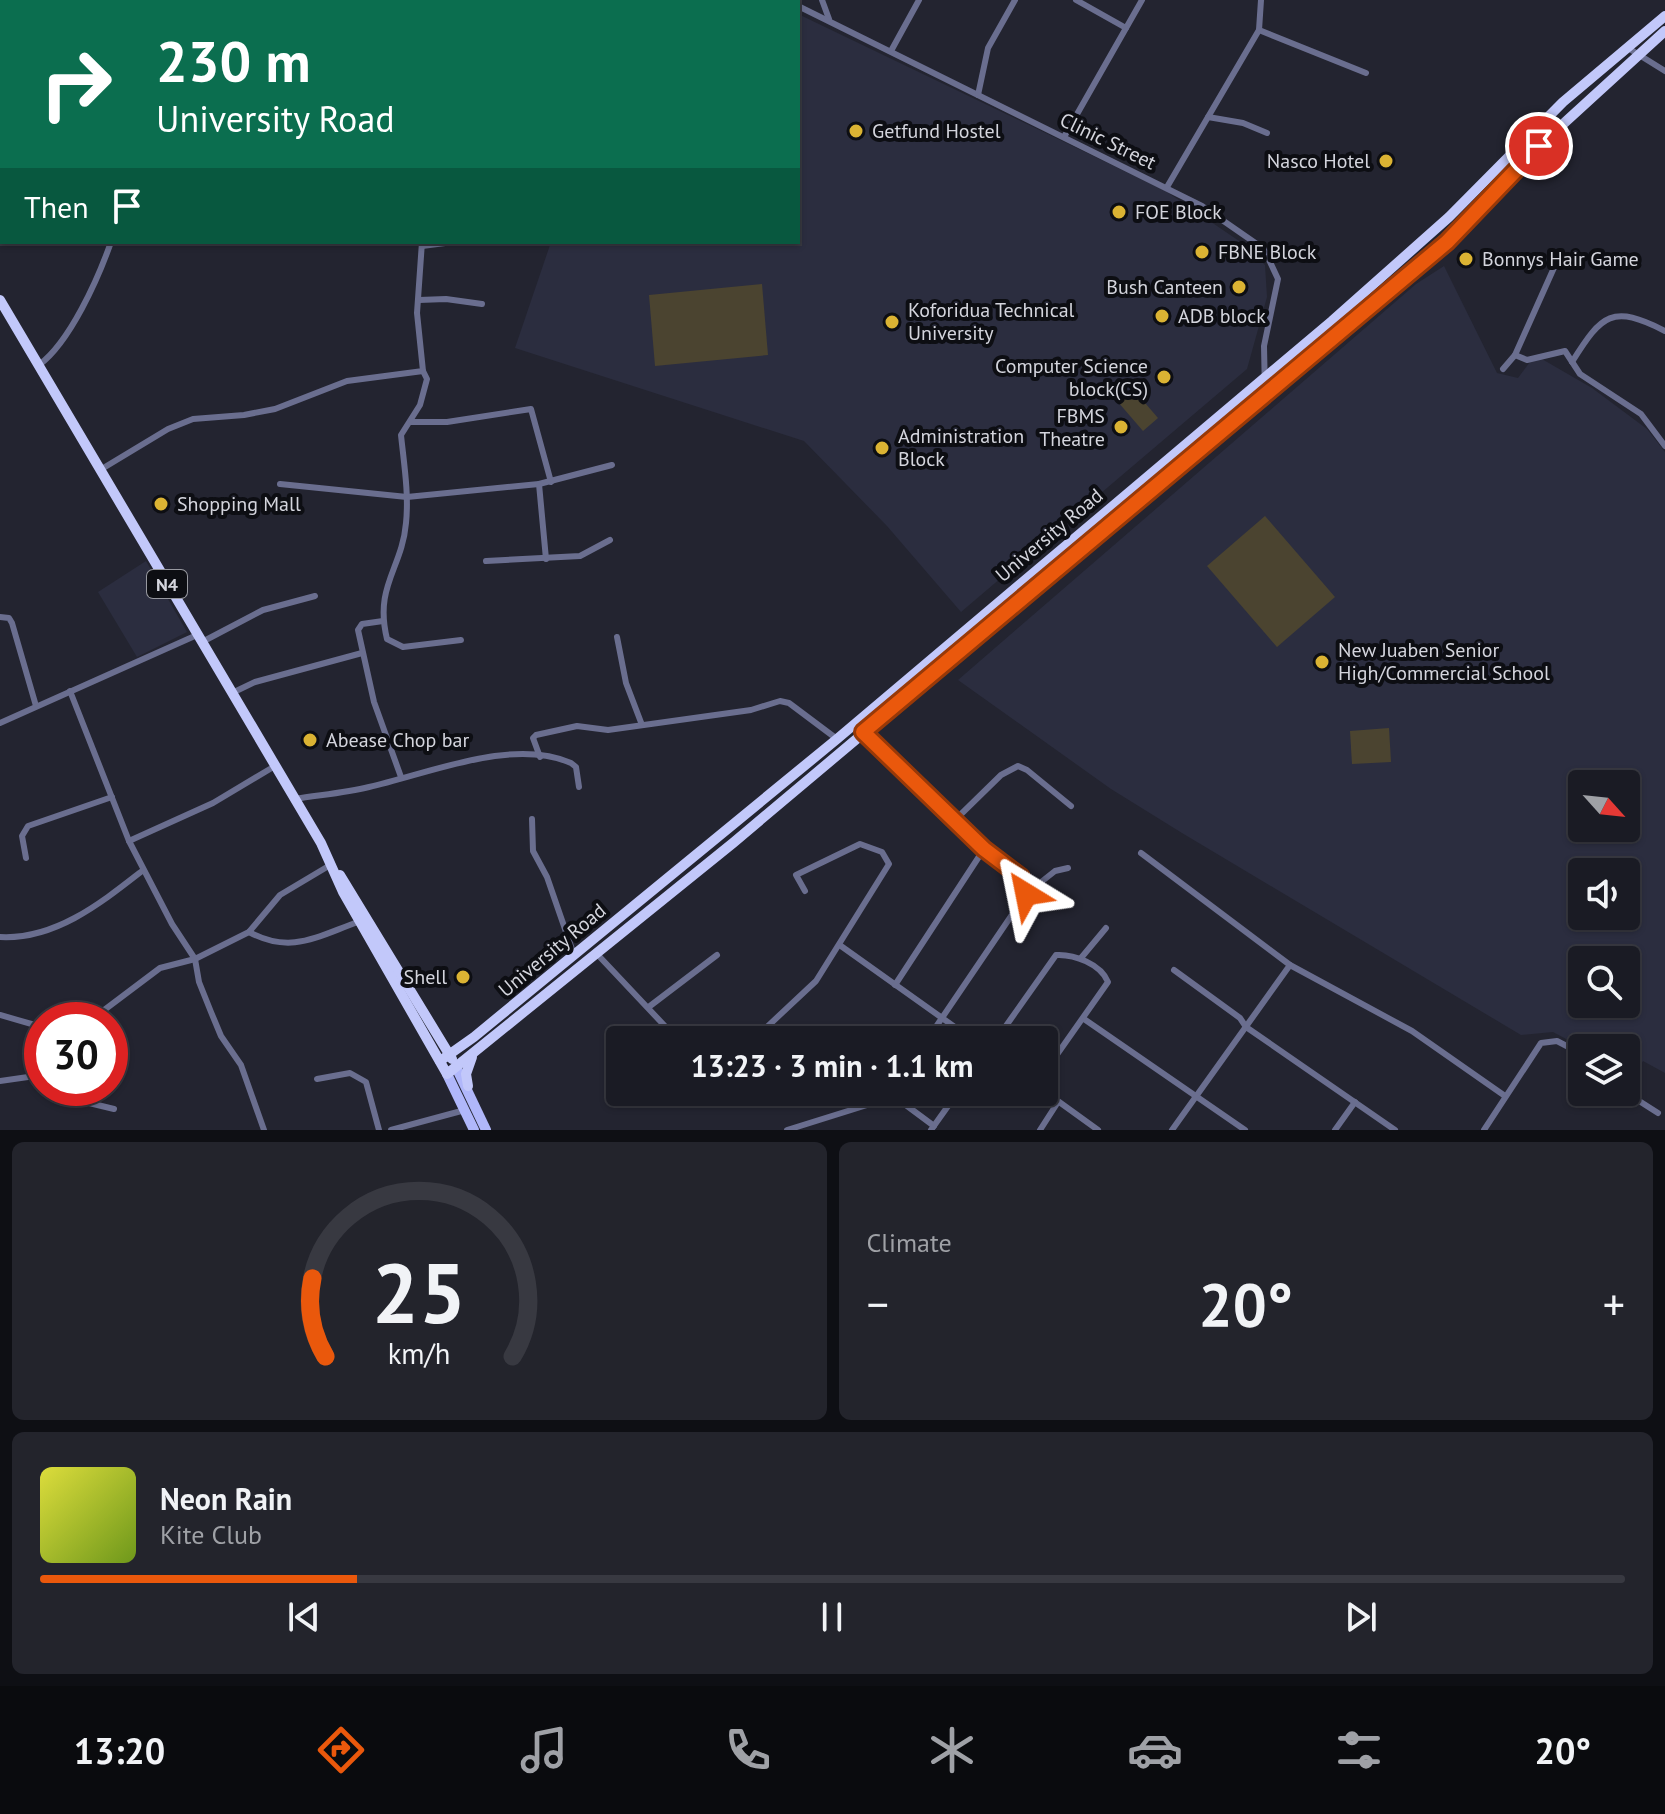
<!DOCTYPE html>
<html lang="en">
<head>
<meta charset="utf-8">
<style>
  body { margin:0; font-family:"PT Sans",sans-serif; background:#23242c; color:#f1f3f6; height:100vh; display:flex; flex-direction:column; font-size:30px; white-space:nowrap }
  * { box-sizing:border-box; margin:0 }
  p { font-size:26px; color:#9fa1a6 }
  .icon { flex:none; width:44px; height:44px; fill:none; stroke:currentColor; stroke-width:2; stroke-linecap:round; stroke-linejoin:round }
  .map { position:relative; height:1130px; overflow:hidden }
  .panel { display:flex; flex-direction:column; gap:12px; padding:12px; background:#0e0f14; flex:1 }
  .panel>* { flex:none }
  .hud { position:absolute; left:0px; top:0px; width:800px; height:244px; box-shadow:0 2px 6px #0004,0 0 0 2px #383941; background:#0b6e4f; color:#fff; overflow:hidden }
  .needle { width:52px; rotate:117deg }
  .buttons { position:absolute; left:1568px; top:770px; display:grid; gap:16px }
  .buttons a { display:grid; place-items:center; width:72px; height:72px; border-radius:8px; background:#1a1b24; box-shadow:0 2px 6px #0004,0 0 0 2px #383941; font-size:40px }
  .speed { position:absolute; left:24px; top:1002px; display:flex; gap:16px; font-size:40px; font-weight:700; text-align:center }
  .speed>* { display:grid; place-content:center; width:104px; height:104px; border-radius:50%; background:#1a1b24; box-shadow:0 2px 6px #0004,0 0 0 2px #383941; line-height:1 }
  .speed .limit { border:12px solid #d22; background:#fff; color:#111 }
  .pin { position:absolute; display:grid; place-items:center; width:68px; height:68px; color:#fff; margin:-34px; border:4px solid #fff; border-radius:50%; box-shadow:0 2px 8px #0007 }
  .me { position:absolute; width:88px; margin:-44px; rotate:325deg; stroke-linejoin:round; filter:drop-shadow(0 0 6px #0008) }
  .turn { display:flex; align-items:center; gap:28px; height:168px; padding:0 24px; font-size:36px }
  .turn .icon { width:104px; height:104px; stroke-width:2.5 }
  .turn b { display:block; font-size:56px; line-height:68px }
  .then { display:flex; align-items:center; height:76px; padding:0 24px; background:#0003; gap:16px; font-size:30px }
  .big { font-size:60px; font-weight:700; line-height:1.1 }
  .panel .widget { flex:1; display:flex; flex-direction:column; justify-content:center; gap:12px; min-width:0; padding:0 28px; border-radius:12px; background:#23242c }
  .panel .dial { align-items:center; gap:0 }
  .dial svg { height:208px; overflow:visible; fill:none; stroke:#383941; stroke-width:7; stroke-linecap:round; text-anchor:middle }
  .dial text { fill:#f1f3f6; stroke:none }
  .song { display:flex; align-items:center; gap:24px }
  .cover { width:96px; height:96px; border-radius:12px; background:linear-gradient(135deg,hsl(60 70% 55%),hsl(80 70% 35%)) }
  .played { height:8px; border-radius:4px; background:linear-gradient(90deg,#ea580c 20%,#383941 20%) }
  .keys { display:flex; justify-content:space-around; direction:ltr }
  .heat { display:flex; justify-content:space-between; align-items:center; font-size:44px; direction:ltr }
  .panel .tiles { flex:1; display:grid; gap:12px; grid-template-columns:1fr 1fr }
  .widget:last-child { grid-column:span 2 }
  .trip { position:absolute; left:606px; top:1026px; width:452px; height:80px; border-radius:8px; background:#1a1b24; box-shadow:0 2px 6px #0004,0 0 0 2px #383941; font-weight:700; line-height:80px; text-align:center }
  .dock { display:flex; height:128px; justify-content:space-around; align-items:center; background:#0a0b0e; color:#9fa1a6 }
  .dock .icon { width:56px; height:56px }
  .dock .on { color:#ea580c }
  .dock b { font-size:36px; color:#f1f3f6 }
  .map>svg:first-child { display:block }
  .built { fill:#2b2d3f; fill-rule:evenodd }
  .green { fill:#4b4430 }
  .lines { fill:none; stroke-linecap:round; stroke-linejoin:round }
  .minor { stroke:#6a6e8f; stroke-width:6 }
  .primary { stroke:#b0b7fa; stroke-width:10 }
  .trunk { stroke:#c2c8fa; stroke-width:10 }
  .route-casing { stroke:#983908; stroke-width:20 }
  .route { stroke:#ea580c; stroke-width:14 }
  .poi-dot { fill:#dbb333; stroke:#0d0e13; stroke-width:3 }
  .labels { text-anchor:middle; dominant-baseline:central; stroke-width:8; stroke-linejoin:round; paint-order:stroke }
  .shield { fill:#0d0e13; stroke:#9899a0; stroke-width:2 }
  .shield-label { font-size:18px; font-weight:bold; fill:#d4d5dd }
  .poi-label { font-size:20px; fill:#d4d5dd; stroke:#0d0e13; text-anchor:start }
  .street-label { font-size:20px; fill:#d4d5dd; stroke:#0d0e13 }
</style>
</head>
<body>
<div class="map">
<svg width="1665" height="1130" viewBox="0 0 1665 1130">
  <rect width="100%" height="100%" fill="#232430"/>
  <!-- built -->
  <g class="built">
    <polygon points="798,14 1164,190 1245,245 1265,265 1267,297 1247,369 961,612 887,526 804,441 515,348 551,242 798,242"/>
    <path d="M1444,266L1497,373L1518,378L1535,355L1592,388L1647,429L1665,452V1073L1643,1061L1628,1086L1626,1048H1583L1553,1032L1521,1035L1182,833L1111,789L958,680L1416,284ZM1582,784H1626V828H1582ZM1582,872H1626V916H1582ZM1582,960H1626V1004H1582Z"/>
    <polygon points="146,561 187,632 137,657 98,592"/>
  </g>
  <!-- green -->
  <g class="green">
    <polygon points="762,284 768,355 655,366 649,295"/>
    <polygon points="1133,389 1158,418 1143,431 1118,402"/>
    <polygon points="1265,516 1335,597 1277,647 1207,566"/>
    <polygon points="1389,728 1391,762 1352,764 1350,731"/>
  </g>
  <g class="lines">
    <!-- minor -->
    <g class="minor">
      <polyline points="311,0 312,2"/>
      <polyline points="785,0 790,2"/>
      <polyline points="822,0 829,19"/>
      <polyline points="1076,0 1126,28"/>
      <polyline points="341,2 346,0"/>
      <polyline points="524,2 526,0"/>
      <polyline points="798,6 1202,206 1264,249 1278,279 1264,346 1265,394"/>
      <polyline points="1259,30 1366,73"/>
      <polyline points="1628,48 1665,71"/>
      <polyline points="891,51 919,0"/>
      <polyline points="0,82 2,82"/>
      <polyline points="978,95 988,48 1015,0"/>
      <polyline points="1208,117 1243,123 1267,133"/>
      <polyline points="1064,137 1142,0"/>
      <polyline points="1167,187 1259,30 1261,0"/>
      <polyline points="422,246 453,242"/>
      <polyline points="419,300 446,299 482,304"/>
      <polyline points="1515,355 1527,360 1565,351 1580,374 1641,414 1665,446"/>
      <path d="M1572,362C1602,314 1612,304 1665,331"/>
      <path d="M39,365C70,342 98,279 111,242"/>
      <polyline points="1503,369 1515,355 1557,261"/>
      <path d="M423,371L427,379L420,405L401,435C404,464 409,494 406,523C402,569 374,586 387,639L403,647L461,640"/>
      <polyline points="411,422 447,422 531,409 551,482"/>
      <polyline points="100,470 168,429 193,419 244,415 275,409 347,381 423,371 417,313 422,242"/>
      <polyline points="280,484 407,497 539,484 612,465"/>
      <polyline points="539,484 546,559"/>
      <polyline points="486,561 580,556 610,540"/>
      <polyline points="0,617 9,618 12,623 36,706"/>
      <polyline points="383,621 362,624 358,630 374,702 401,777"/>
      <polyline points="617,637 626,683 642,725"/>
      <polyline points="202,642 263,610 315,596"/>
      <polyline points="70,691 129,841 172,924 195,959 199,982 211,1012 221,1036 241,1065 264,1130"/>
      <polyline points="232,693 255,682 362,653"/>
      <polyline points="0,723 197,635"/>
      <polyline points="863,732 984,849"/>
      <polyline points="540,757 533,738 536,735 577,726 608,730 751,710 780,701 789,703 837,739"/>
      <path d="M295,799C319,795 345,793 369,787C428,774 512,737 571,763L576,767L579,787"/>
      <polyline points="532,819 533,851 547,877 574,955"/>
      <polyline points="954,821 1001,775 1018,766 1027,770 1071,806"/>
      <polyline points="129,841 213,803 275,766"/>
      <polyline points="1141,853 1290,965 1412,1031 1505,1096"/>
      <polyline points="26,858 22,836 28,826 112,797"/>
      <polyline points="1026,894 1055,871 1068,868"/>
      <path d="M249,932C292,955 317,936 361,921"/>
      <path d="M0,937C55,940 101,903 142,871"/>
      <polyline points="841,946 973,1040"/>
      <polyline points="597,954 678,1040"/>
      <polyline points="1081,958 1106,928"/>
      <polyline points="1174,970 1240,1018 1246,1027 1395,1130"/>
      <polyline points="895,985 984,849 1021,877 1026,894 927,1040"/>
      <polyline points="650,1006 717,955"/>
      <polyline points="0,1015 42,1027"/>
      <polyline points="1084,1019 1245,1130"/>
      <polyline points="91,1020 160,968 195,959 249,932 280,895 332,864"/>
      <polyline points="42,1027 31,1039 29,1050 42,1067"/>
      <polyline points="753,1040 816,981 889,864 882,852 860,844 796,875 805,891"/>
      <path d="M996,1040L1056,955C1074,954 1101,964 1108,982L1044,1073"/>
      <polyline points="317,1079 350,1073 366,1082 379,1130"/>
      <polyline points="0,1081 35,1076 42,1071"/>
      <polyline points="69,1088 81,1101 114,1109"/>
      <polyline points="1044,1091 1098,1130"/>
      <polyline points="1625,1092 1658,1113"/>
      <polyline points="391,1130 465,1110"/>
      <polyline points="787,1130 883,1100 891,1094 934,1126"/>
      <polyline points="931,1130 958,1092"/>
      <polyline points="1040,1130 1058,1102"/>
      <polyline points="1172,1130 1290,965"/>
      <polyline points="1335,1130 1355,1102"/>
      <polyline points="1484,1130 1541,1043 1557,1041 1582,1054"/>
    </g>
    <!-- primary -->
    <g class="primary">
      <polyline points="456,1067 486,1130"/>
      <polyline points="447,1074 474,1130"/>
    </g>
    <!-- trunk -->
    <g class="trunk">
      <polyline points="0,300 321,843 343,892 447,1074 733,843 1447,242 1539,146 1665,31"/>
      <polyline points="340,875 452,1059"/>
      <polyline points="440,1061 474,1037 837,739 1332,321 1449,217 1563,102 1665,16"/>
      <polyline points="468,1086 466,1074 472,1057"/>
    </g>
  </g>
  <g class="lines">
    <!-- route casing -->
    <g class="route-casing">
      <polyline id="route" points="1026,894 1021,877 984,849 863,732 1447,242 1539,146"/>
    </g>
    <!-- route -->
    <use href="#route" class="route"/>
  </g>
  <!-- markers -->
  <g class="poi-dot">
    <circle cx="856" cy="131" r="8"/>
    <circle cx="1386" cy="161" r="8"/>
    <circle cx="1119" cy="212" r="8"/>
    <circle cx="1202" cy="252" r="8"/>
    <circle cx="1466" cy="259" r="8"/>
    <circle cx="1239" cy="287" r="8"/>
    <circle cx="1162" cy="316" r="8"/>
    <circle cx="892" cy="322" r="8"/>
    <circle cx="1164" cy="377" r="8"/>
    <circle cx="1121" cy="427" r="8"/>
    <circle cx="882" cy="448" r="8"/>
    <circle cx="161" cy="504" r="8"/>
    <circle cx="1322" cy="662" r="8"/>
    <circle cx="310" cy="740" r="8"/>
    <circle cx="463" cy="977" r="8"/>
  </g>
  <g class="labels">
    <!-- shield labels -->
    <rect class="shield" x="147" y="570" width="40" height="28" rx="6"/>
    <g class="shield-label">
      <text x="167" y="584">N4</text>
    </g>
    <!-- poi labels -->
    <g class="poi-label">
      <text x="872" y="131">Getfund Hostel</text>
      <text x="1370" y="161" text-anchor="end">Nasco Hotel</text>
      <text x="1135" y="212">FOE Block</text>
      <text x="1218" y="252">FBNE Block</text>
      <text x="1482" y="259">Bonnys Hair Game</text>
      <text x="1223" y="287" text-anchor="end">Bush Canteen</text>
      <text x="908" y="310">Koforidua Technical<tspan x="908" dy="23">University</tspan></text>
      <text x="1178" y="316">ADB block</text>
      <text x="1148" y="366" text-anchor="end">Computer Science<tspan x="1148" dy="23">block(CS)</tspan></text>
      <text x="1105" y="416" text-anchor="end">FBMS<tspan x="1105" dy="23">Theatre</tspan></text>
      <text x="898" y="436">Administration<tspan x="898" dy="23">Block</tspan></text>
      <text x="177" y="504">Shopping Mall</text>
      <text x="1338" y="650">New Juaben Senior<tspan x="1338" dy="23">High/Commercial School</tspan></text>
      <text x="326" y="740">Abease Chop bar</text>
      <text x="447" y="977" text-anchor="end">Shell</text>
    </g>
    <!-- street labels -->
    <g class="street-label">
      <text transform="translate(1108 141) rotate(26)">Clinic Street</text>
      <text transform="translate(1049 535) rotate(-40)">University Road</text>
      <text transform="translate(552 950) rotate(-40)">University Road</text>
    </g>
  </g>
</svg>
<div class="buttons">
<a><svg class="needle" viewBox="-14 -14 28 28"><path d="M0-13l5 13h-10z" fill="#e53935"/><path d="M0 13l5-13h-10z" fill="#9fa1a6"/></svg></a>
<a><svg class="icon" aria-label="sound" viewBox="0 0 24 24"><path d="M4 9h4l5-4v14l-5-4H4zM17 9q2 3 0 6"/></svg></a>
<a><svg class="icon" aria-label="search" viewBox="0 0 24 24"><circle cx="10" cy="10" r="6"/><path d="M15 15l6 6"/></svg></a>
<a><svg class="icon" aria-label="layers" viewBox="0 0 24 24"><path d="M12 4l9 5-9 5-9-5zM3 14l9 5 9-5"/></svg></a>
</div>
<div class="speed"><div class="limit">30</div></div>
<div class="pin" style="left:1539px;top:146px;background:#d93025"><svg class="icon" aria-label="arrive" viewBox="0 0 24 24"><path d="M6 21V4h12l-3 4 3 4H6"/></svg></div>
<svg class="me" style="left:1026px;top:894px" viewBox="-20 -20 40 40"><path d="M0-17L14 15 0 8-14 15z" fill="#ea580c" stroke="#fff" stroke-width="4"/></svg>
<div class="trip">13:23 · 3 min · 1.1 km</div>
<div class="hud">
<div class="turn"><svg class="icon" aria-label="right" viewBox="0 0 24 24"><path d="M7 20v-9h11M14 6l5 5-5 5"/></svg><div><b>230 m</b>University Road</div></div>
<div class="then">Then<svg class="icon" aria-label="arrive" viewBox="0 0 24 24"><path d="M6 21V4h12l-3 4 3 4H6"/></svg></div>
</div>
</div>
<section class="panel">
<div class="tiles">
<div class="widget dial"><svg viewBox="0 0 100 80">
<path d="M14 69A42 42 0 1 1 86 69"/>
<path d="M14 69A42 42 0 0 1 9 39" stroke="#ea580c"/>
<text x="50" y="56" font-size="32" font-weight="700">25</text>
<text x="50" y="72" font-size="11">km/h</text>
</svg></div>
<div class="widget"><p>Climate</p>
<div class="heat"><a>−</a><b class="big">20°</b><a>+</a></div>
</div>
<div class="widget">
<div class="song"><i class="cover"></i><div><b>Neon Rain</b><p>Kite Club</p></div></div>
<div class="played"></div>
<div class="keys"><svg class="icon" aria-label="previous" viewBox="0 0 24 24"><path d="M18 5L8 12l10 7zM5 5v14"/></svg><svg class="icon" aria-label="pause" viewBox="0 0 24 24"><path d="M8 5v14M16 5v14"/></svg><svg class="icon" aria-label="next" viewBox="0 0 24 24"><path d="M6 5l10 7-10 7zM19 5v14"/></svg></div>
</div>
</div>
</section>
<nav class="dock">
<b>13:20</b>
<svg class="icon on" aria-label="directions" viewBox="0 0 24 24"><path d="M12 3l9 9-9 9-9-9zM9 14v-3h6M13 9l2 2-2 2"/></svg>
<svg class="icon" aria-label="music" viewBox="0 0 24 24"><path d="M9 18V5l10-2v13"/><circle cx="6" cy="18" r="3"/><circle cx="16" cy="16" r="3"/></svg>
<svg class="icon" aria-label="phone" viewBox="0 0 24 24"><path d="M5 4h4l2 5-3 2q2 4 5 5l2-3 5 2v4C11 20 4 13 5 4z"/></svg>
<svg class="icon" aria-label="climate" viewBox="0 0 24 24"><path d="M12 3v18M4 7l16 10M4 17L20 7"/></svg>
<svg class="icon" aria-label="car" viewBox="0 0 24 24"><path d="M5 17H2v-5l4-1 3-4h7l3 4 3 1v5h-3M9 17h6M6 11h13"/><circle cx="7" cy="17" r="2"/><circle cx="17" cy="17" r="2"/></svg>
<svg class="icon" aria-label="filters" viewBox="0 0 24 24"><path d="M4 7h16M4 17h16"/><circle cx="9" cy="7" r="2"/><circle cx="15" cy="17" r="2"/></svg>
<b>20°</b>
</nav>
</body>
</html>
